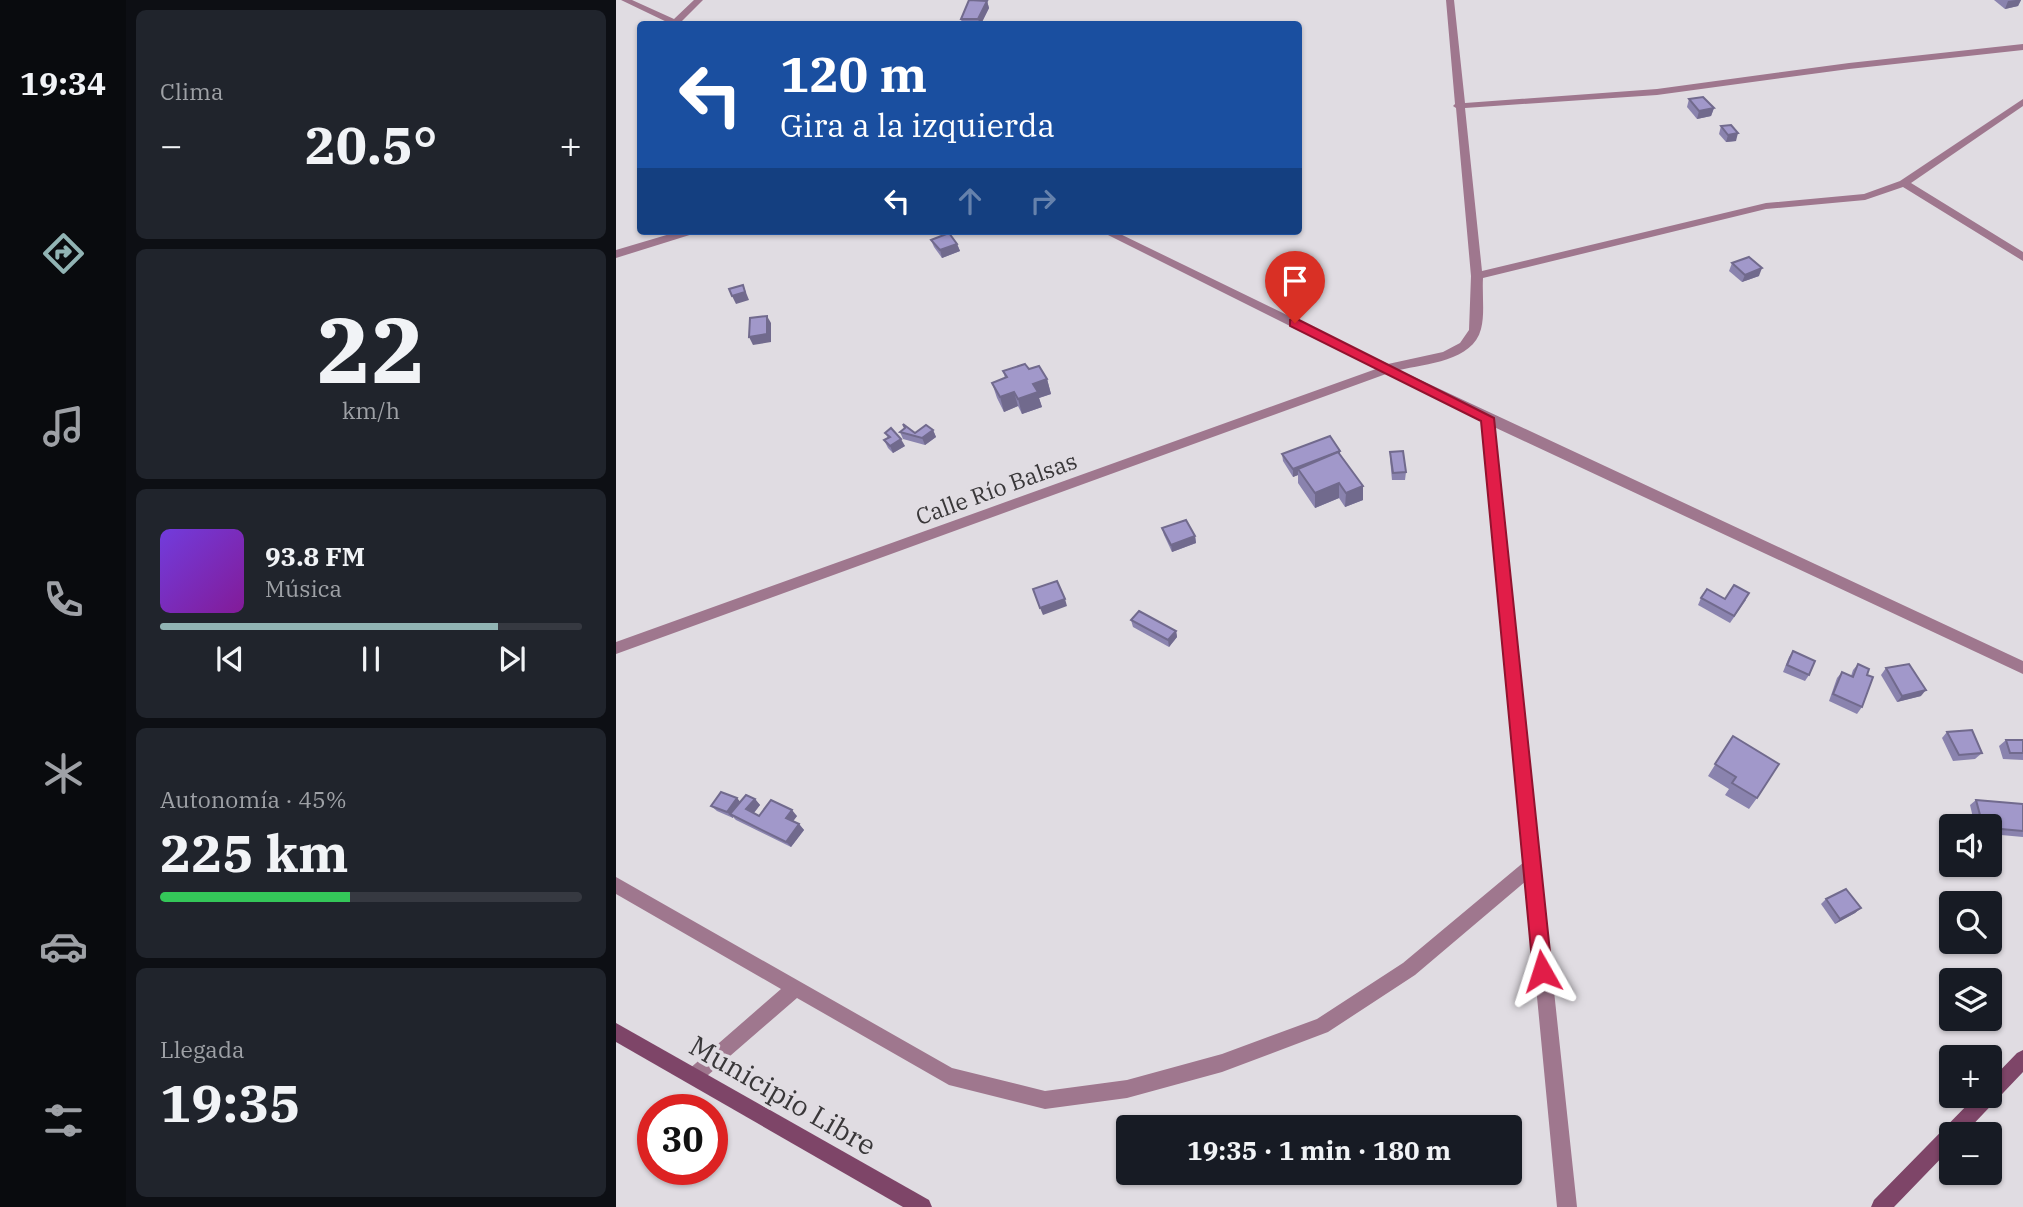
<!DOCTYPE html>
<html lang="es">
<head>
<meta charset="utf-8">
<style>
  body { margin:0; font-family:"IBM Plex Serif",serif; background:#20242c; color:#f1f3f6; height:100vh; display:flex; flex-direction:column; font-size:26px; white-space:nowrap }
  * { box-sizing:border-box; margin:0 }
  p { font-size:23px; color:#9ea1a6 }
  .icon { flex:none; width:38px; height:38px; fill:none; stroke:currentColor; stroke-width:2; stroke-linecap:round; stroke-linejoin:round }
  .map { position:relative; flex:1; overflow:hidden }
  .details { display:flex; flex-direction:column; gap:10px; padding:10px; background:#0d0f14; width:490px }
  .details>* { flex:none }
  .top-card { position:absolute; left:21px; top:21px; width:665px; height:214px; border-radius:7px; box-shadow:0 2px 5px #0004; background:#1a4fa0; color:#fff; overflow:hidden }
  .controls { position:absolute; left:1323px; top:814px; display:grid; gap:14px }
  .controls a { display:grid; place-items:center; width:63px; height:63px; border-radius:7px; background:#171b24; box-shadow:0 2px 5px #0004; font-size:35px }
  .speed { position:absolute; left:21px; top:1094px; display:flex; gap:14px; font-size:35px; font-weight:700; text-align:center }
  .speed>* { display:grid; place-content:center; width:91px; height:91px; border-radius:50%; background:#171b24; box-shadow:0 2px 5px #0004; line-height:1 }
  .speed .limit { border:10px solid #d22; background:#fff; color:#111 }
  .pin { position:absolute; display:grid; place-items:center; width:60px; height:60px; color:#fff; margin:-72px -30px; border-radius:50% 50% 50% 0; rotate:-45deg; box-shadow:0 0 7px #0007 }
  .pin .icon { rotate:45deg }
  .me { position:absolute; width:77px; margin:-38px; rotate:354deg; stroke-linejoin:round; filter:drop-shadow(0 0 5px #0008) }
  .turn { display:flex; align-items:center; gap:24px; height:147px; padding:0 28px; font-size:32px }
  .turn .icon { width:91px; height:91px; stroke-width:2.5 }
  .turn b { display:block; font-size:49px; line-height:60px }
  .lanes { display:flex; align-items:center; height:66px; padding:0 28px; background:#0003; justify-content:center; gap:35px; direction:ltr }
  .lanes .off { opacity:.35 }
  .big { font-size:52px; font-weight:700; line-height:1.1 }
  .details .card { flex:1; display:flex; flex-direction:column; justify-content:center; gap:10px; min-width:0; padding:0 24px; border-radius:10px; background:#20242c }
  .details .dial { align-items:center; gap:0 }
  .dial b { font-size:91px; line-height:1 }
  .song { display:flex; align-items:center; gap:21px }
  .cover { width:84px; height:84px; border-radius:10px; background:linear-gradient(135deg,hsl(260 70% 55%),hsl(290 70% 35%)) }
  .played { height:7px; border-radius:4px; background:linear-gradient(90deg,#91b4b4 80%,#363941 80%) }
  .keys { display:flex; justify-content:space-around; direction:ltr }
  .heat { display:flex; justify-content:space-between; align-items:center; font-size:38px; direction:ltr }
  .charge { height:10px; border-radius:5px; background:linear-gradient(90deg,#34c759 45%,#363941 0) }
  .trip { position:absolute; left:500px; top:1115px; width:406px; height:70px; border-radius:7px; background:#171b24; box-shadow:0 2px 5px #0004; font-weight:700; line-height:70px; text-align:center }
  main { display:flex; flex:1; min-height:0 }
  .tabs { display:flex; flex-direction:column; width:126px; justify-content:space-around; align-items:center; background:#090b0e; color:#9ea1a6 }
  .tabs .icon { width:49px; height:49px }
  .tabs .active { color:#91b4b4 }
  .tabs b { font-size:32px; color:#f1f3f6 }
  .map>svg:first-child { display:block }
  .lines { fill:none; stroke-linecap:round; stroke-linejoin:round }
  .street { fill:#9f778e; fill-rule:evenodd }
  .secondary { fill:#7e4568; fill-rule:evenodd }
  .wall { fill:#8a83ae }
  .shaded-wall { fill:#716a8d }
  .building { fill:#a198ca; stroke:#716a8d; stroke-width:2 }
  .route { fill:#e11d48; stroke:#92132f; stroke-width:2 }
  .labels { text-anchor:middle; dominant-baseline:central; stroke-width:7; stroke-linejoin:round; paint-order:stroke }
  .street-label { font-size:23px; fill:#393739; stroke:#e0dce2 }
  .near-street-label { font-size:28px; fill:#393739; stroke:#e0dce2 }
</style>
</head>
<body>
<main>
<nav class="tabs">
<b>19:34</b>
<svg class="icon active" aria-label="directions" viewBox="0 0 24 24"><path d="M12 3l9 9-9 9-9-9zM9 14v-3h6M13 9l2 2-2 2"/></svg>
<svg class="icon" aria-label="music" viewBox="0 0 24 24"><path d="M9 18V5l10-2v13"/><circle cx="6" cy="18" r="3"/><circle cx="16" cy="16" r="3"/></svg>
<svg class="icon" aria-label="phone" viewBox="0 0 24 24"><path d="M5 4h4l2 5-3 2q2 4 5 5l2-3 5 2v4C11 20 4 13 5 4z"/></svg>
<svg class="icon" aria-label="climate" viewBox="0 0 24 24"><path d="M12 3v18M4 7l16 10M4 17L20 7"/></svg>
<svg class="icon" aria-label="car" viewBox="0 0 24 24"><path d="M5 17H2v-5l4-1 3-4h7l3 4 3 1v5h-3M9 17h6M6 11h13"/><circle cx="7" cy="17" r="2"/><circle cx="17" cy="17" r="2"/></svg>
<svg class="icon" aria-label="filters" viewBox="0 0 24 24"><path d="M4 7h16M4 17h16"/><circle cx="9" cy="7" r="2"/><circle cx="15" cy="17" r="2"/></svg>
</nav>
<section class="details">
<div class="card"><p>Clima</p>
<div class="heat"><a>−</a><b class="big">20.5°</b><a>+</a></div>
</div>
<div class="card dial"><b>22</b><p>km/h</p></div>
<div class="card">
<div class="song"><i class="cover"></i><div><b>93.8 FM</b><p>Música</p></div></div>
<div class="played"></div>
<div class="keys"><svg class="icon" aria-label="previous" viewBox="0 0 24 24"><path d="M18 5L8 12l10 7zM5 5v14"/></svg><svg class="icon" aria-label="pause" viewBox="0 0 24 24"><path d="M8 5v14M16 5v14"/></svg><svg class="icon" aria-label="next" viewBox="0 0 24 24"><path d="M6 5l10 7-10 7zM19 5v14"/></svg></div>
</div>
<div class="card"><p>Autonomía · 45%</p><b class="big">225 km</b><div class="charge"></div></div>
<div class="card"><p>Llegada</p><b class="big">19:35</b></div>
</section>
<div class="map">
<svg width="1407" height="1207" viewBox="0 0 1407 1207">
  <rect width="100%" height="100%" fill="#e0dce2"/>
  <g class="lines">
    <!-- street -->
    <g class="street">
      <polygon points="5,0 16,0 58,19 78,0 87,0 65,22 66,24 55,24"/>
      <path d="M830,0H838L849,103L1041,89L1233,63L1407,44V50L1233,69L1041,95L849,108L866,271L1150,203L1248,194L1284,181L1407,99V106L1295,183L1407,252V261L1287,187L1249,200L1150,209L867,278C866,294 869,314 865,329C857,361 810,364 783,370L1407,661V674L878,427L961,1207H941L910,881L799,975L712,1032L606,1072L511,1098L429,1109L333,1085L181,998L84,1082L78,1085L72,1082L69,1076L72,1070L165,989L0,894V877L336,1068L429,1091L511,1080L606,1054L701,1019L787,963L908,862L865,420L770,374L0,654V642L760,369L484,231H498L772,364L827,352L844,343L853,330L855,276L840,108L837,106L839,104Z"/>
      <polygon points="64,231 81,231 80,233 0,258 0,250"/>
    </g>
    <!-- secondary -->
    <g class="secondary">
      <polygon points="0,1023 313,1200 316,1207 287,1207 0,1042"/>
      <polygon points="1407,1050 1407,1072 1348,1134 1335,1134 1335,1148 1278,1207 1255,1207 1258,1200 1360,1096 1374,1096 1374,1081 1401,1053"/>
    </g>
  </g>
  <!-- wall -->
  <g class="wall">
    <polygon points="1378,0 1405,0 1402,6 1389,9"/>
    <polygon points="371,1 373,8 365,24 346,24 345,19"/>
    <polygon points="1073,99 1098,108 1095,116 1081,119 1071,107"/>
    <polygon points="1105,126 1120,141 1110,142 1103,134"/>
    <polygon points="315,240 341,244 344,251 326,258 318,247"/>
    <polygon points="1116,263 1143,276 1126,282 1113,271"/>
    <polygon points="413,369 431,379 435,394 423,398 426,407 406,414 402,406 388,412 381,398 376,383 389,378 387,371"/>
    <polygon points="317,430 320,437 309,445 287,439 284,432 299,433"/>
    <polygon points="269,433 289,446 277,453 272,448 268,440 272,438"/>
    <polygon points="724,451 724,455 747,500 729,507 723,498 699,508 682,483 682,475 677,477 667,461 666,454"/>
    <polygon points="774,452 790,472 789,480 776,480 774,459"/>
    <polygon points="546,528 579,536 580,543 556,552 548,535"/>
    <polygon points="1085,598 1109,599 1130,600 1114,623 1082,605"/>
    <polygon points="515,620 560,631 561,637 553,647 517,627"/>
    <polygon points="1177,651 1193,675 1189,681 1167,672 1173,657"/>
    <polygon points="1242,664 1251,675 1246,707 1241,714 1213,701 1221,678 1226,672 1235,676 1237,670"/>
    <polygon points="1270,668 1305,696 1281,702 1265,675"/>
    <polygon points="1331,732 1366,753 1359,759 1337,761 1326,738"/>
    <polygon points="1117,736 1141,798 1133,809 1109,795 1113,789 1092,776"/>
    <polygon points="1390,740 1407,740 1407,760 1387,759 1383,746"/>
    <polygon points="121,798 124,802 139,799 144,805 138,813 143,816 181,816 177,821 183,824 188,830 175,847 120,820 117,817 117,818 101,811 95,806"/>
    <polygon points="1360,800 1407,804 1407,837 1374,834 1374,826 1359,826 1354,805"/>
    <polygon points="1210,899 1245,908 1239,913 1219,924 1205,904"/>
  </g>
  <!-- shaded-wall -->
  <g class="shaded-wall">
    <polygon points="1400,0 1405,0 1402,6 1389,9 1392,1"/>
    <polygon points="371,1 373,8 365,24 364,24 362,19"/>
    <polygon points="1098,108 1095,116 1081,119 1083,111"/>
    <polygon points="1122,133 1120,141 1110,142 1112,135"/>
    <polygon points="341,244 344,251 326,258 324,250"/>
    <polygon points="1146,268 1143,276 1126,282 1129,275"/>
    <polygon points="127,285 133,300 120,304 116,296"/>
    <polygon points="151,316 155,323 155,342 137,345 133,337"/>
    <polygon points="431,379 435,394 423,398 426,407 406,414 402,399 417,384"/>
    <polygon points="398,392 402,406 388,412 384,397"/>
    <polygon points="317,430 320,437 309,445 306,438"/>
    <polygon points="285,439 289,446 277,453 274,446"/>
    <polygon points="724,451 724,458 682,469 682,475 677,477 677,469"/>
    <polygon points="723,483 723,498 699,508 699,493"/>
    <polygon points="747,486 747,500 729,507 730,493"/>
    <polygon points="579,536 580,543 556,552 555,545"/>
    <polygon points="449,599 451,606 427,615 424,608"/>
    <polygon points="560,631 561,637 553,647 552,640"/>
    <polygon points="1310,690 1305,696 1281,702 1286,696"/>
    <polygon points="121,798 126,804 114,814 117,817 117,818 111,812"/>
    <polygon points="139,799 144,805 136,815 130,809"/>
    <polygon points="176,810 181,816 175,824 170,818"/>
    <polygon points="183,824 188,830 175,847 170,842"/>
    <polygon points="1245,908 1239,913 1219,924 1224,919"/>
  </g>
  <!-- building -->
  <g class="building">
    <polygon points="353,0 371,1 362,19 345,19"/>
    <polygon points="1087,97 1098,108 1083,111 1073,99"/>
    <polygon points="1115,125 1122,133 1112,135 1105,126"/>
    <polygon points="333,233 341,244 324,250 315,240"/>
    <polygon points="1133,257 1146,268 1129,275 1116,263"/>
    <polygon points="127,285 129,292 116,296 113,289"/>
    <polygon points="151,316 151,334 133,337 134,318"/>
    <polygon points="409,364 413,369 423,366 431,379 417,384 422,392 402,399 398,392 384,397 376,383 391,377 387,371"/>
    <polygon points="287,424 299,433 310,425 317,430 306,438 284,432 289,428"/>
    <polygon points="275,428 285,439 274,446 268,440 274,437 269,433"/>
    <polygon points="714,436 724,451 677,469 666,454"/>
    <polygon points="787,451 790,472 777,473 774,452"/>
    <polygon points="722,452 747,486 730,493 723,483 699,493 682,469"/>
    <polygon points="570,520 579,536 555,545 546,528"/>
    <polygon points="441,581 449,599 424,608 417,589"/>
    <polygon points="1118,585 1133,593 1118,616 1085,598 1091,589 1109,599"/>
    <polygon points="523,611 560,631 552,640 515,620"/>
    <polygon points="1177,651 1199,661 1193,675 1171,665"/>
    <polygon points="1242,664 1253,669 1251,675 1257,677 1246,707 1217,694 1226,672 1237,677"/>
    <polygon points="1293,664 1310,690 1286,696 1270,668"/>
    <polygon points="1356,730 1366,753 1343,755 1331,732"/>
    <polygon points="1117,736 1163,764 1141,798 1116,783 1120,777 1099,764"/>
    <polygon points="1390,740 1407,740 1407,753 1394,753"/>
    <polygon points="105,792 121,798 111,812 95,806"/>
    <polygon points="130,795 139,799 130,809 143,816 155,800 176,810 170,818 183,824 170,842 114,814"/>
    <polygon points="1360,800 1407,804 1407,831 1374,828 1374,826 1367,826"/>
    <polygon points="1230,889 1245,908 1224,919 1210,899"/>
  </g>
  <!-- route -->
  <polygon class="route" points="679,318 878,418 936,971 933,978 926,980 919,978 917,971 865,421 674,326 674,320"/>
  <g class="labels">
    <!-- street labels -->
    <g class="street-label">
      <text transform="translate(380 488) rotate(-20)">Calle Río Balsas</text>
    </g>
    <!-- near-street labels -->
    <g class="near-street-label">
      <text transform="translate(167 1095) rotate(30)">Municipio Libre</text>
    </g>
  </g>
</svg>
<div class="controls">
<a><svg class="icon" aria-label="sound" viewBox="0 0 24 24"><path d="M4 9h4l5-4v14l-5-4H4zM17 9q2 3 0 6"/></svg></a>
<a><svg class="icon" aria-label="search" viewBox="0 0 24 24"><circle cx="10" cy="10" r="6"/><path d="M15 15l6 6"/></svg></a>
<a><svg class="icon" aria-label="layers" viewBox="0 0 24 24"><path d="M12 4l9 5-9 5-9-5zM3 14l9 5 9-5"/></svg></a>
<a>+</a>
<a>−</a>
</div>
<div class="speed"><div class="limit">30</div></div>
<div class="pin" style="left:679px;top:323px;background:#d93025"><svg class="icon" aria-label="arrive" viewBox="0 0 24 24"><path d="M6 21V4h12l-3 4 3 4H6"/></svg></div>
<svg class="me" style="left:926px;top:971px" viewBox="-20 -20 40 40"><path d="M0-17L14 15 0 8-14 15z" fill="#e11d48" stroke="#fff" stroke-width="4"/></svg>
<div class="trip">19:35 · 1 min · 180 m</div>
<div class="top-card">
<div class="turn"><svg class="icon" aria-label="left" viewBox="0 0 24 24"><path d="M17 20v-9H6M10 6l-5 5 5 5"/></svg><div><b>120 m</b>Gira a la izquierda</div></div>
<div class="lanes"><svg class="icon" aria-label="left" viewBox="0 0 24 24"><path d="M17 20v-9H6M10 6l-5 5 5 5"/></svg><svg class="icon off" aria-label="ahead" viewBox="0 0 24 24"><path d="M12 20V5M6 11l6-6 6 6"/></svg><svg class="icon off" aria-label="right" viewBox="0 0 24 24"><path d="M7 20v-9h11M14 6l5 5-5 5"/></svg></div>
</div>
</div>
</main>
</body>
</html>
